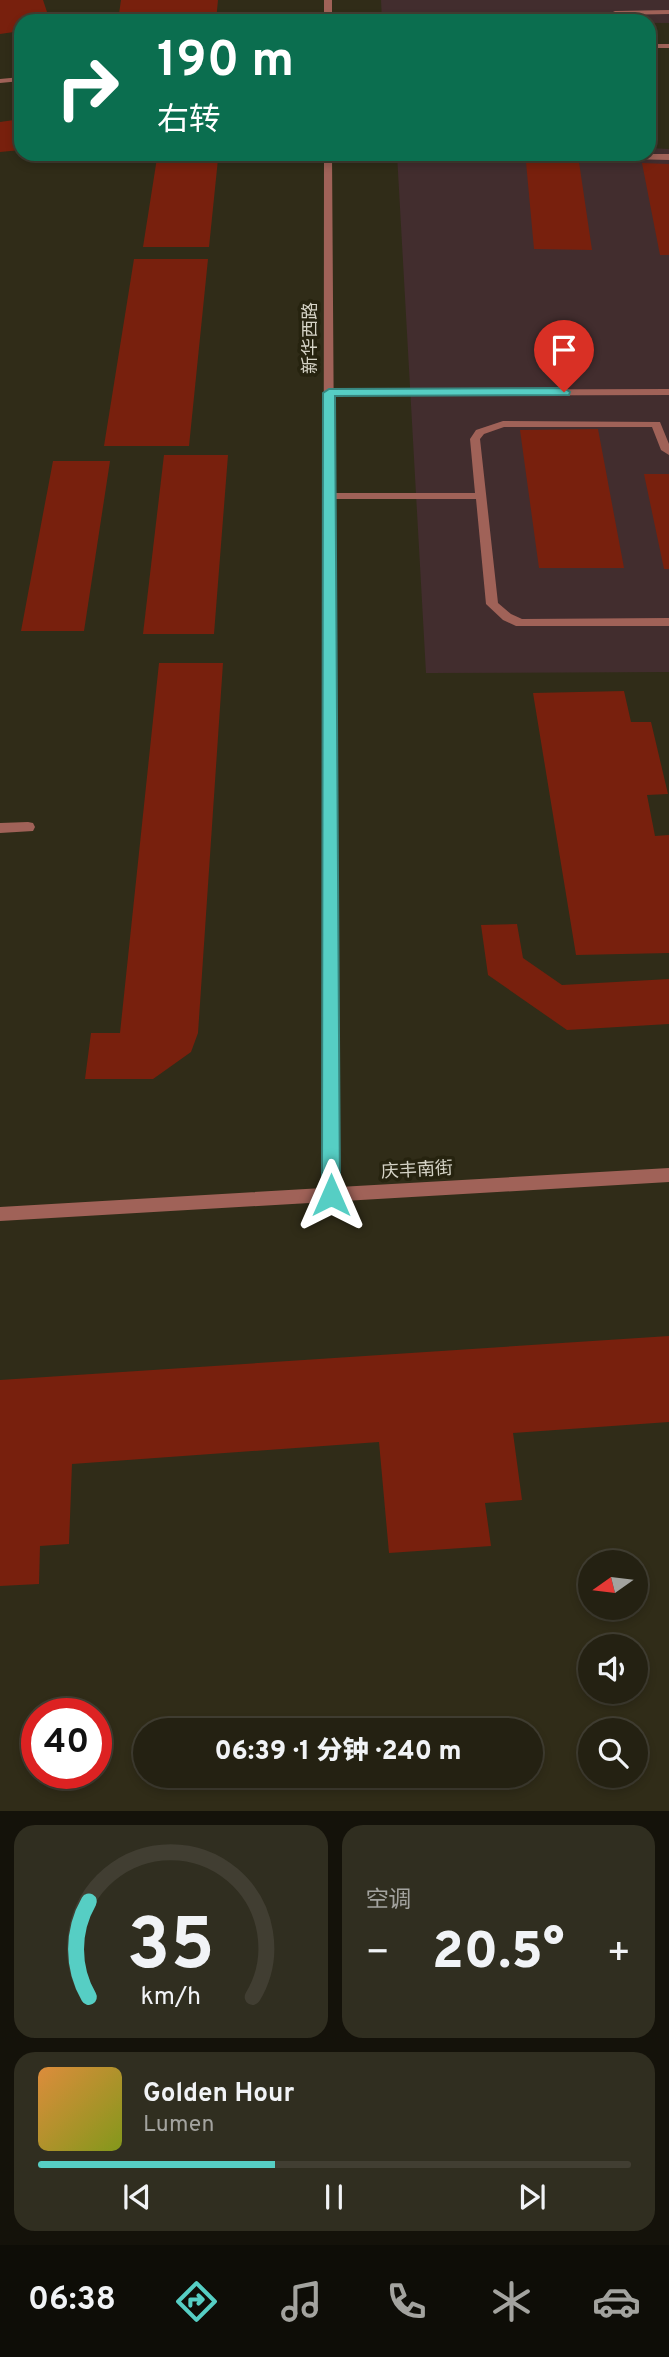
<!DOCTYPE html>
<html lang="zh">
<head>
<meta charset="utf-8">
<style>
  body { margin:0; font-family:Overpass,"Noto Sans SC",sans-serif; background:#302e20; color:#f1f3f6; height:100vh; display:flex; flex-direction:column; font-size:26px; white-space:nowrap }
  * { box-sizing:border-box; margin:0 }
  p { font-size:23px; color:#a3a39f }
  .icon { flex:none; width:38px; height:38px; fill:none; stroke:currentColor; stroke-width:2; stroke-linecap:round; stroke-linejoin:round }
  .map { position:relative; height:1811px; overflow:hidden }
  .panel { display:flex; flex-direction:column; gap:14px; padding:14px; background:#14120a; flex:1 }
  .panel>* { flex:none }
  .banner { position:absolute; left:14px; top:14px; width:642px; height:147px; border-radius:21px; box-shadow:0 4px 10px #0003,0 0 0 2px #413e32; background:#0b6e4f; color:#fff; overflow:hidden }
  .needle { width:46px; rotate:256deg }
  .tools { position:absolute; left:578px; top:1550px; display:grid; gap:14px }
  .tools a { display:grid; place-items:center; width:70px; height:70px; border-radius:50%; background:#242112; box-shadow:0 4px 10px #0003,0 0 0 2px #413e32; font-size:35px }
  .speed { position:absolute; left:21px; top:1698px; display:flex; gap:14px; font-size:35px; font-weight:700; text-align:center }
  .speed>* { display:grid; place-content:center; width:91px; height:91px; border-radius:50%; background:#242112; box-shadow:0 4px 10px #0003,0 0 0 2px #413e32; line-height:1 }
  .speed .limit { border:10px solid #d22; background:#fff; color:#111 }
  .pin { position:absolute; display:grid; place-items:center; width:60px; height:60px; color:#fff; margin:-72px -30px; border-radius:50% 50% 50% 0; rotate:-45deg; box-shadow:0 0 7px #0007 }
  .pin .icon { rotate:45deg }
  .me { position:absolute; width:77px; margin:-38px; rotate:0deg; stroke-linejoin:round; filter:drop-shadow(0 0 5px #0008) }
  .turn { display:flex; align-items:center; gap:24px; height:147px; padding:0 28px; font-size:32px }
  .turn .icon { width:91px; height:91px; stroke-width:2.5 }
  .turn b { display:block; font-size:49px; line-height:60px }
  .big { font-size:52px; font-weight:800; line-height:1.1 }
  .panel .card { flex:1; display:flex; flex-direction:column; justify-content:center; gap:10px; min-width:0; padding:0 24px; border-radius:21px; background:#302e20 }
  .panel .dial { align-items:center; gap:0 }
  .dial svg { height:182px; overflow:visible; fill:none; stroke:#413e32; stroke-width:7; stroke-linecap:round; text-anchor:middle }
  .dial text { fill:#f1f3f6; stroke:none }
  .song { display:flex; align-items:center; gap:21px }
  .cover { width:84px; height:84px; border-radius:10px; background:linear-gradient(135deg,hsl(30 70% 55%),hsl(70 70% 35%)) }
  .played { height:7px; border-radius:4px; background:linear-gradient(90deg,#56cec4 40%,#413e32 40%) }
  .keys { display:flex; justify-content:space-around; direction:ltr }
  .heat { display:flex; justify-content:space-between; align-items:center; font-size:38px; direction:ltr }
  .panel .tiles { flex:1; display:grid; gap:14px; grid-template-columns:1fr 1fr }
  .card:last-child { grid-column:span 2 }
  .trip { position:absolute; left:133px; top:1718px; width:410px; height:70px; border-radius:35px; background:#242112; box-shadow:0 4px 10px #0003,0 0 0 2px #413e32; font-weight:800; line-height:70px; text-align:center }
  .tab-bar { display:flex; height:112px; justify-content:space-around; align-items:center; background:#0e0d07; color:#a3a39f }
  .tab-bar .icon { width:49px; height:49px }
  .tab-bar .on { color:#56cec4 }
  .tab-bar b { font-size:32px; color:#f1f3f6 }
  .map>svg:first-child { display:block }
  .commercial { fill:#422d2e }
  .building { fill:#78200d }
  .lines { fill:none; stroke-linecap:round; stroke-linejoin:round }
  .service { fill:#a06258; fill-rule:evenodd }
  .tertiary { fill:#a06258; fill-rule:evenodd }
  .route { fill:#56cec4; stroke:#38867f; stroke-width:2 }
  .labels { text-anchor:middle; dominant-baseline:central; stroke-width:7; stroke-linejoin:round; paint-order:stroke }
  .street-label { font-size:18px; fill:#d5d3c6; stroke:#26230f }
</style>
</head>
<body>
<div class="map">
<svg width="669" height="1811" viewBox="0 0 669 1811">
  <rect width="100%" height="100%" fill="#302c18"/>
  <!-- commercial -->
  <g class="commercial">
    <polygon points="381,0 669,0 669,23 382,21"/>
    <polygon points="649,148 669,149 669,672 426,673 397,154 649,154"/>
  </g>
  <!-- building -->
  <g class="building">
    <polygon points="0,0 43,0 50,21 21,21 21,31 0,34"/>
    <polygon points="121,0 218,0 216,21 118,21"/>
    <polygon points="21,119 21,150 0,152 0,122"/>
    <polygon points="157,158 218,159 209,247 143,247"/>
    <polygon points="526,162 579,162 592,250 534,249"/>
    <polygon points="642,163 669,164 669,255 660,255"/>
    <polygon points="134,259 208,259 189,446 104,446"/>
    <polygon points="598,429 624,568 539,568 520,430"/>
    <polygon points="164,455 228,455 214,634 143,634"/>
    <polygon points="53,461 110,461 84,631 21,631"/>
    <polygon points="644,474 669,474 669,569 664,569"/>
    <polygon points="159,663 223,663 198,1033 191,1052 153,1079 85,1079 91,1033 120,1033"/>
    <polygon points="624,691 631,722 651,722 668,794 647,795 655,836 669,835 669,953 576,955 533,693"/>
    <polygon points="517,924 523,958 562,985 669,979 669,1024 567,1030 488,975 481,925"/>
    <polygon points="669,1336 669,1422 513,1433 522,1500 485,1503 491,1546 389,1553 379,1442 72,1464 69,1544 40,1546 39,1584 0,1586 0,1380"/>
  </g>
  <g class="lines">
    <!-- service -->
    <g class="service">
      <polygon points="669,10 669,14 615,15 611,13 615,11"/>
      <polygon points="546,154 669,154 669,160 550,157"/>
      <polygon points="669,389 669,395 329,396 324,393 329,390"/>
      <polygon points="503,421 660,422 669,444 669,455 661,450 652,427 504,427 484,434 480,439 498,603 511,614 522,619 669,618 669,626 516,626 503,620 486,604 476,499 329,499 323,496 329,493 475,493 470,439 476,430"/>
      <polygon points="28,822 33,823 35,827 33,831 0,833 0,823"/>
    </g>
    <!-- tertiary -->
    <g class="tertiary">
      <rect x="324" y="0" width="8" height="21"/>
      <rect x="649" y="44" width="20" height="4"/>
      <polygon points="21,77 21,81 0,83 0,79"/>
      <polygon points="324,154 332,154 339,1187 669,1168 669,1182 0,1221 0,1207 323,1188"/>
    </g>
  </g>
  <!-- route -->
  <polygon class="route" points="564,388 570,392 569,395 335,396 340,1195 337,1201 331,1203 324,1201 322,1195 323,393 329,389"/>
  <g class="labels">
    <!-- street labels -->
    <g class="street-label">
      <text transform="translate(311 338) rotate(-90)">新华西路</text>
      <text transform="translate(417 1171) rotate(-3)">庆丰南街</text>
    </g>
  </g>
</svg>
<div class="tools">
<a><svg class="needle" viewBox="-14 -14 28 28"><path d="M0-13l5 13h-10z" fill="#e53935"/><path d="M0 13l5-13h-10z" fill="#a3a39f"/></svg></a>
<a><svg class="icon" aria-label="sound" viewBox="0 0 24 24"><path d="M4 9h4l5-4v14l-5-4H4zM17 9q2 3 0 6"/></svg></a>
<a><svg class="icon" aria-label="search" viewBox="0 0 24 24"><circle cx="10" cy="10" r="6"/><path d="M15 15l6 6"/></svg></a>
</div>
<div class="speed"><div class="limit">40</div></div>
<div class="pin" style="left:564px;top:392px;background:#d93025"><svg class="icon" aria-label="arrive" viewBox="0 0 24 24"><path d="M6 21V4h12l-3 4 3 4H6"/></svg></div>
<svg class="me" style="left:331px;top:1195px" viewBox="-20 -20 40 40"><path d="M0-17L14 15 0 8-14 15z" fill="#56cec4" stroke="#fff" stroke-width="4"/></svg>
<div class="trip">06:39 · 1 分钟 · 240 m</div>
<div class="banner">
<div class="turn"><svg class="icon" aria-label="right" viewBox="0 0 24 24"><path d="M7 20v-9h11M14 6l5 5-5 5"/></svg><div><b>190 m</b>右转</div></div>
</div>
</div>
<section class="panel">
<div class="tiles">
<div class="card dial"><svg viewBox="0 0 100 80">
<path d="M14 69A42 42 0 1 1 86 69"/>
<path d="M14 69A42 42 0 0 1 14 27" stroke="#56cec4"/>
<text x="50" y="56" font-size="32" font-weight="700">35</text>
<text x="50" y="72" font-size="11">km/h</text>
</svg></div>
<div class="card"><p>空调</p>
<div class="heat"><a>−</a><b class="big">20.5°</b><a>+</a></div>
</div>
<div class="card">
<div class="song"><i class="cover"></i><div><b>Golden Hour</b><p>Lumen</p></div></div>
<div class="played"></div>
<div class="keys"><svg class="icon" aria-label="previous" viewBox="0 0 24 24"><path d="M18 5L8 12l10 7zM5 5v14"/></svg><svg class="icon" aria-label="pause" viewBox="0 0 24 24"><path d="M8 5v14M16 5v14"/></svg><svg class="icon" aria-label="next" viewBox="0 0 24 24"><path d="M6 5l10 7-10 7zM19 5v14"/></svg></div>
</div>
</div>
</section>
<nav class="tab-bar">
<b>06:38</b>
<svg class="icon on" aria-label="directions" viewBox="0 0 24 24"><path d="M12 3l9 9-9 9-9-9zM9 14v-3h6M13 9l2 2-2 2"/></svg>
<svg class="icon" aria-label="music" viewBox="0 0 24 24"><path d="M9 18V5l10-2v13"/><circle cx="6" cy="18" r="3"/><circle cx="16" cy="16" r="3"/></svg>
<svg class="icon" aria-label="phone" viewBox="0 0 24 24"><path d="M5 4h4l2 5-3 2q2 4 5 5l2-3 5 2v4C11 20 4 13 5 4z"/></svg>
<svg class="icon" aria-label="climate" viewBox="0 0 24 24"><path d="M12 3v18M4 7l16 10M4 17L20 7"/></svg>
<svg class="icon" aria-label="car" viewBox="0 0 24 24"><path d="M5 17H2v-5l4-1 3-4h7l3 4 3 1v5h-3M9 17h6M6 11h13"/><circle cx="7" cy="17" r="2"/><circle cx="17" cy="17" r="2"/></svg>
</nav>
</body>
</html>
